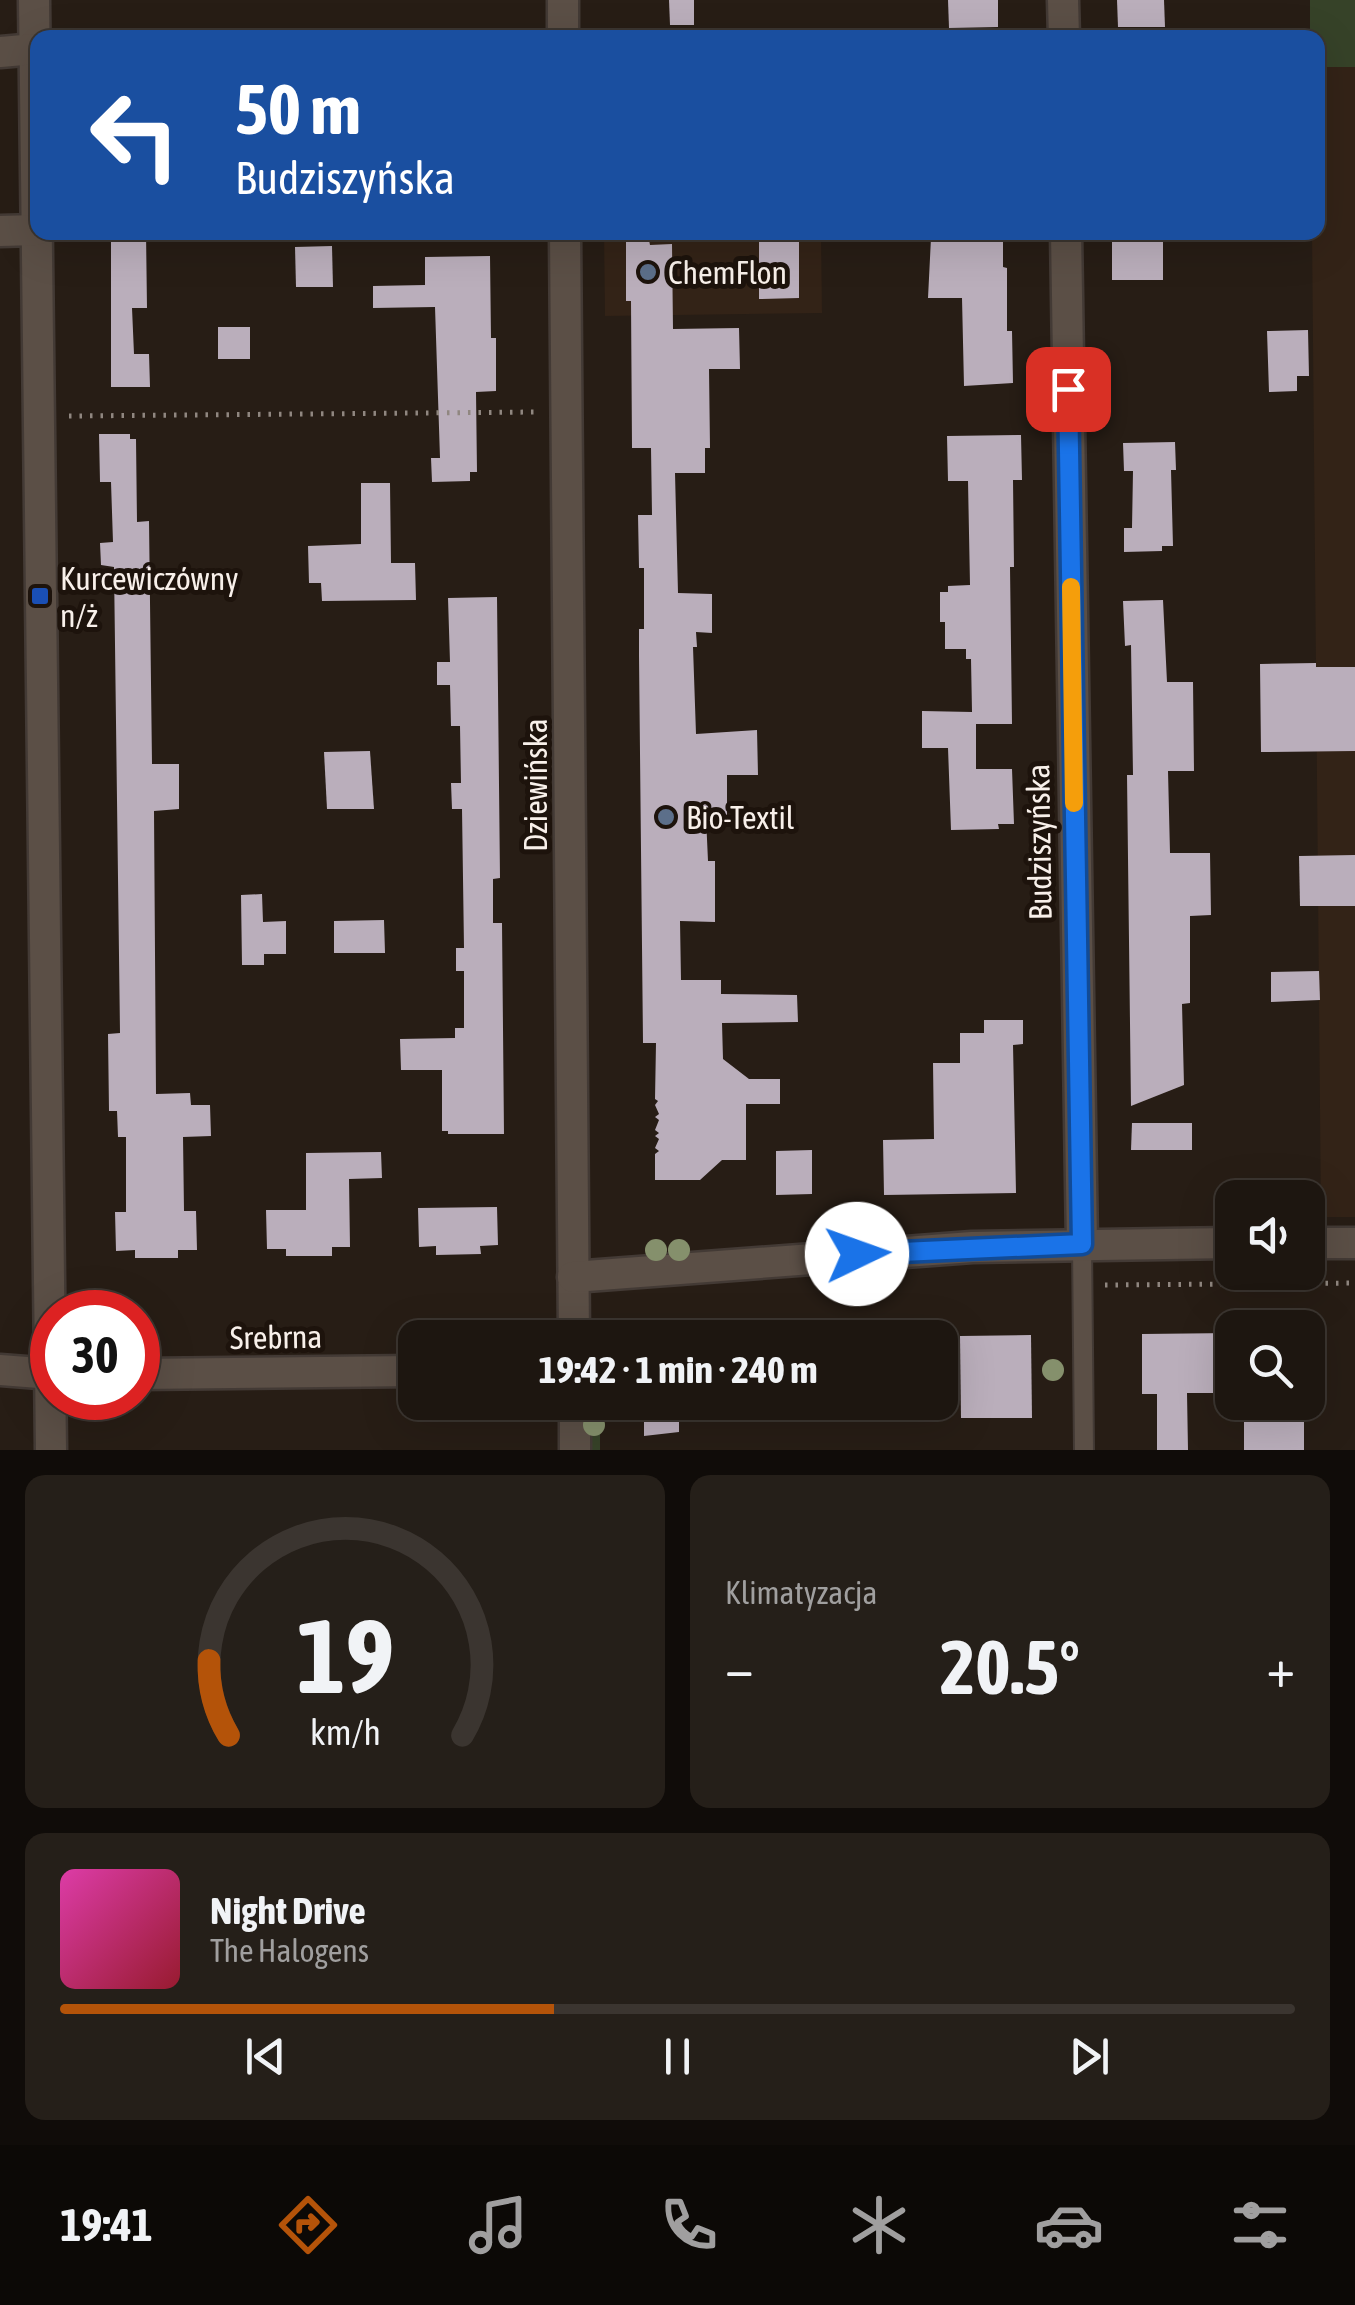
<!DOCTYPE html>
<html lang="pl">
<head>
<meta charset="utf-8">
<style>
  body { margin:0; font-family:"Asap Condensed",sans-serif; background:#251f19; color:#f1f3f6; height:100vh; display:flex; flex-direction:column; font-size:38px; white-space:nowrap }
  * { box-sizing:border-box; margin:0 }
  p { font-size:32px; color:#a09f9f }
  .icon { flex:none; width:55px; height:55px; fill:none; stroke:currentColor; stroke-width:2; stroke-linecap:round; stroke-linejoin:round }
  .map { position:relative; height:1450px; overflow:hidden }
  .drawer { display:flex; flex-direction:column; gap:25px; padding:25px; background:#100c09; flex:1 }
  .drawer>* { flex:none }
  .top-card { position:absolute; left:30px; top:30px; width:1295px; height:210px; border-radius:20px; box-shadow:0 10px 40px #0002,0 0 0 2px #3b3530; background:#1a4fa0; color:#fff; overflow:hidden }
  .tools { position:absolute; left:1215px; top:1180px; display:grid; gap:20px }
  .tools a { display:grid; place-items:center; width:110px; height:110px; border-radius:20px; background:#1d1610; box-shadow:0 10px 40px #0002,0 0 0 2px #3b3530; font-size:50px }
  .speed { position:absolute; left:30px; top:1290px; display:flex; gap:20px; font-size:50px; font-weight:700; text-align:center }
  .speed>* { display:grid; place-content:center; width:130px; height:130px; border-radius:50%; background:#1d1610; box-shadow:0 10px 40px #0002,0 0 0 2px #3b3530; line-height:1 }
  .speed .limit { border:15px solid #d22; background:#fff; color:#111 }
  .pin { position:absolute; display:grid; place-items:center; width:85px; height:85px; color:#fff; margin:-42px; border-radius:20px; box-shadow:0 5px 15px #0006 }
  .me { position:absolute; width:110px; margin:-55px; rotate:87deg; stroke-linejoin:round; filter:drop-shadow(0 0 8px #0008) }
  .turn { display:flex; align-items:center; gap:35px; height:210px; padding:0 40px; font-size:45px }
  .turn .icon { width:130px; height:130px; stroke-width:2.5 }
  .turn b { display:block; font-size:70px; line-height:85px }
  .big { font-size:75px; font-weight:700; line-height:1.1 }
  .drawer .card { flex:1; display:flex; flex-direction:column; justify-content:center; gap:15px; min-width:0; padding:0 35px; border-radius:20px; background:#251f19 }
  .drawer .dial { align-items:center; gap:0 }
  .dial svg { height:260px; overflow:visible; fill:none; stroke:#3b3530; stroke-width:7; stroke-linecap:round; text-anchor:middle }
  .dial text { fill:#f1f3f6; stroke:none }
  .song { display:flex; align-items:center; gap:30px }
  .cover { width:120px; height:120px; border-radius:15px; background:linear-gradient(135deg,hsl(320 70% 55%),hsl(350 70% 35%)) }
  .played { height:10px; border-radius:5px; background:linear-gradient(90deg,#b45309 40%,#3b3530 40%) }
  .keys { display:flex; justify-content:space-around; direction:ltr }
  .heat { display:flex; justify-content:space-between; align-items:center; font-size:55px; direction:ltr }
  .drawer .tiles { flex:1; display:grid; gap:25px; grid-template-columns:1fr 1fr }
  .card:last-child { grid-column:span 2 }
  .trip { position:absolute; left:398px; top:1320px; width:560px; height:100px; border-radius:20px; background:#1d1610; box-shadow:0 10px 40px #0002,0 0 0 2px #3b3530; font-weight:700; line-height:100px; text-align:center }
  .tabs { display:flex; height:160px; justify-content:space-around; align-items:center; background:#0c0906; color:#a09f9f }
  .tabs .icon { width:70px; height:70px }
  .tabs .active { color:#b45309 }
  .tabs b { font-size:45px; color:#f1f3f6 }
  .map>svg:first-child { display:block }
  .built { fill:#332317 }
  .green { fill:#364228 }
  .building { fill:#baaebb }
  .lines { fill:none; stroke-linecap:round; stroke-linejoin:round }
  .service-casing { stroke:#433a35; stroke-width:22 }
  .minor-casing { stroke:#433a35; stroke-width:35 }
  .path { stroke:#908780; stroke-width:5; stroke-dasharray:2.5 8; stroke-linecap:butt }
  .service { stroke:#5b4f46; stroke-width:18 }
  .minor { stroke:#5b4f46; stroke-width:30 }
  .tree { fill:#85906c }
  .route-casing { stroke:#114b97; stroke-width:25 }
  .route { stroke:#1a73e8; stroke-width:18 }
  .slow { stroke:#f59e0b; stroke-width:18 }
  .service-dot { fill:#5c6f8a; stroke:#1d130c; stroke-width:4 }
  .transit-dot { fill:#1a4fb4; stroke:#1d130c; stroke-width:4 }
  .labels { text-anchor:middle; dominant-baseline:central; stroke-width:10; stroke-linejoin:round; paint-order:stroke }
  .poi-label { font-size:32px; fill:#f8f0ea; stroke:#1d130c; text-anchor:start }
  .street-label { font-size:32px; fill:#f8f0ea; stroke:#1d130c }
</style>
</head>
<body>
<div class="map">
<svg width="1355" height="1450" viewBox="0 0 1355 1450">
  <rect width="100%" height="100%" fill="#271d15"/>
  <!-- built -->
  <g class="built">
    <polygon points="1318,67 1355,67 1355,1217 1321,1217 1312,233 1318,232"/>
    <polygon points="604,233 821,233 822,313 605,316"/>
  </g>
  <!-- green -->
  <g class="green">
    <polygon points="1310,0 1355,0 1355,67 1318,67 1318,38 1310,37"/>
    <polygon points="588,1403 600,1403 600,1450 592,1450 588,1438"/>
  </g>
  <!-- building -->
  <g class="building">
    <polygon points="669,0 694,0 694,25 670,25"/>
    <polygon points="948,0 998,0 998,27 949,28"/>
    <polygon points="1117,0 1164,0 1165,27 1118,27"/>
    <polygon points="111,232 146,232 147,308 132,308 134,354 149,354 150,387 111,387"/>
    <polygon points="1003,235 1003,267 1007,268 1007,331 1012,331 1013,383 964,386 962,298 928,298 931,238 983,241"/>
    <polygon points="799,238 799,298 759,299 759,239"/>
    <rect x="1112" y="239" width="51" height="41"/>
    <polygon points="649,240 650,245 672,244 673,329 739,328 740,369 709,369 710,448 705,448 705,473 675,473 678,593 712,594 712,633 696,632 697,647 693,647 696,734 757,730 758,775 727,775 727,817 706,817 708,861 715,861 715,922 680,921 681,980 721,980 721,994 797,995 798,1022 722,1023 723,1059 749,1079 780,1079 780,1104 746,1104 746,1160 722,1160 700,1180 655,1180 655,1154 659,1151 655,1148 659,1139 655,1136 659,1133 655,1130 659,1120 655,1117 659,1114 655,1105 658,1101 655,1099 656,1043 643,1043 639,656 639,629 644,629 644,568 639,568 638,515 652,515 651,448 632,448 631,301 626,301 626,241"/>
    <polygon points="332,246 333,287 296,287 295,247"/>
    <polygon points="490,256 491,338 496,338 496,391 476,392 477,472 470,472 470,481 432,482 431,458 440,458 435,307 373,308 373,286 425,285 425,257"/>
    <rect x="218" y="327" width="32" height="32"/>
    <polygon points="1308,330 1309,376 1297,376 1297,391 1269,392 1267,331"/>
    <polygon points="99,434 130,434 130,439 136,439 137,522 149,521 152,764 179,764 179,809 154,811 156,1094 190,1093 191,1105 210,1105 211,1136 183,1137 184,1211 196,1211 197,1250 178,1250 178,1258 135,1258 135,1250 116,1251 115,1212 126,1212 126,1137 118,1137 117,1111 109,1111 108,1034 120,1033 114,567 101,565 100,543 113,542 111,482 100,482"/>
    <polygon points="1021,435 1022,480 1013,480 1014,567 1010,567 1012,724 976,724 976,769 1012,769 1014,824 998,824 999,829 951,830 948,748 922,748 922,711 972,712 971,659 966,659 966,649 945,649 945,622 940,622 940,592 948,592 948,586 970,585 968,481 948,481 947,436"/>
    <polygon points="1175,442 1176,470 1171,470 1173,546 1162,546 1162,551 1124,552 1124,528 1132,528 1133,471 1124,471 1123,443"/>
    <polygon points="361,483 390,483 391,563 415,563 416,600 322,601 321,583 309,583 308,546 361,544"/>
    <polygon points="497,597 500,878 493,879 493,923 502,923 504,1134 448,1134 448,1131 442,1131 442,1070 401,1070 400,1039 455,1038 455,1028 464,1028 464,971 456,971 456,948 464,948 462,809 452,809 451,783 461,783 460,726 451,726 450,685 437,685 437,662 450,662 448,598"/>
    <polygon points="1163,600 1167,682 1193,682 1194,771 1168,771 1170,853 1210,853 1211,915 1190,916 1190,1003 1182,1004 1184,1085 1131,1106 1127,775 1133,775 1131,645 1125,646 1123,601"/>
    <polygon points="1316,663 1316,667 1355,667 1355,751 1261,752 1260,664"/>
    <polygon points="370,751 374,809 327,809 324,752"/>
    <polygon points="1355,855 1355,906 1300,906 1299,856"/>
    <polygon points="262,894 263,922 286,921 286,954 264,954 264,965 242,965 241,895"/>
    <polygon points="384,920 385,953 334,953 334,921"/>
    <polygon points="1319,971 1320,1000 1271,1002 1271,972"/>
    <polygon points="984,1020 1023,1020 1023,1044 1013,1045 1016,1193 884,1195 883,1140 934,1139 933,1063 960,1063 960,1033 984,1033"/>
    <polygon points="1132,1123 1192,1123 1192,1150 1131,1150"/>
    <polygon points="812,1150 812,1194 776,1195 776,1151"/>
    <polygon points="381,1152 382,1178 349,1179 350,1247 332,1247 332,1256 286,1256 286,1249 267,1249 266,1210 306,1210 306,1153"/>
    <polygon points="497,1207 498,1245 480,1246 481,1254 436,1255 436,1246 419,1247 418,1208"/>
    <polygon points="1232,1333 1232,1393 1187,1393 1188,1450 1157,1450 1157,1394 1142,1394 1142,1334"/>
    <polygon points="1031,1335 1032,1418 961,1418 960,1336"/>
    <polygon points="644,1402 679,1402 679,1432 644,1436"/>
    <rect x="1244" y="1402" width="60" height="48"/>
  </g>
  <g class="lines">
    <!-- service casing -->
    <g class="service-casing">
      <polyline id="service" points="1082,1244 1084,1450"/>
    </g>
    <!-- minor casing -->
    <g class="minor-casing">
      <g id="minor">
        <polyline points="34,0 51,1450"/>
        <polyline points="563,0 563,38"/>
        <polyline points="1063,0 1064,38"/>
        <polyline points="0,52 35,49"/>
        <polyline points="0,231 36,230"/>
        <polyline points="565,232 574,1338"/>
        <polyline points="1066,232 1082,1244"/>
        <polyline points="1308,1243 1355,1243"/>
        <polyline points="573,1277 972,1247 1232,1243"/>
        <polyline points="0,1370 52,1374"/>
        <polyline points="138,1374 415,1371"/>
        <polyline points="575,1402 575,1450"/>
      </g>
    </g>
    <!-- path -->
    <g class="path">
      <polyline points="69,416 536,412"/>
      <polyline points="1105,1285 1355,1283"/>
    </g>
    <!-- service -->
    <use href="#service" class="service"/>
    <!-- minor -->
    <use href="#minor" class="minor"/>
  </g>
  <!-- trees -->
  <g class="tree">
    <circle cx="656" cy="1250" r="11"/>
    <circle cx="679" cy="1250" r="11"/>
    <circle cx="1053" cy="1370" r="11"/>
    <circle cx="594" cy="1425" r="11"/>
  </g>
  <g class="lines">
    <!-- route casing -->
    <g class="route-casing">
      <polyline id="route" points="857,1254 1082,1244 1068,389"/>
    </g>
    <!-- route -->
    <use href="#route" class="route"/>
    <!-- slow -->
    <polyline class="slow" points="1071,587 1074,803"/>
  </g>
  <!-- markers -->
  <g class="service-dot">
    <circle cx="648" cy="272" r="10"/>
    <circle cx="666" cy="817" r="10"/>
  </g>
  <rect class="transit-dot" x="30" y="586" width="20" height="20" rx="5"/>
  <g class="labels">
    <!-- poi labels -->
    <g class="poi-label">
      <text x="668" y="272">ChemFlon</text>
      <text x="60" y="578">Kurcewiczówny<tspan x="60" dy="37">n/ż</tspan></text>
      <text x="686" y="817">Bio-Textil</text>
    </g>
    <!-- street labels -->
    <g class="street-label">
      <text transform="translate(535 785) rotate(-90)">Dziewińska</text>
      <text transform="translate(1039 842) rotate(-91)">Budziszyńska</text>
      <text transform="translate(276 1337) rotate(-1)">Srebrna</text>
    </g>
  </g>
</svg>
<div class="tools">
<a><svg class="icon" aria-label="sound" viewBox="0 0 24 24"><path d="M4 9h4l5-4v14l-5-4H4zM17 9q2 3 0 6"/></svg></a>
<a><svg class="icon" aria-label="search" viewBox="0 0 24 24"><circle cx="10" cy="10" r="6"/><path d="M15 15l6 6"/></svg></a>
</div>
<div class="speed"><div class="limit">30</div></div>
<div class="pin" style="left:1068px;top:389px;background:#d93025"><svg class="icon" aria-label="arrive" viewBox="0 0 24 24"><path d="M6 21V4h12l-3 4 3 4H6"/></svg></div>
<svg class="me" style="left:857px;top:1254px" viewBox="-20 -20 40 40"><circle r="19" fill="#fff"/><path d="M0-13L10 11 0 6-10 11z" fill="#1a73e8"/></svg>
<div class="trip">19:42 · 1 min · 240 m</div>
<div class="top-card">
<div class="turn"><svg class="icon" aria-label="left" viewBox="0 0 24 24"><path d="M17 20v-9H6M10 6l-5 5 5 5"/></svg><div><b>50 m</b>Budziszyńska</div></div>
</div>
</div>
<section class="drawer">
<div class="tiles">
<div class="card dial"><svg viewBox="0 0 100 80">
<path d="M14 69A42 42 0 1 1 86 69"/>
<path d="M14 69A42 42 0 0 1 8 46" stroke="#b45309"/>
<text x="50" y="56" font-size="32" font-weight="700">19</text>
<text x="50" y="72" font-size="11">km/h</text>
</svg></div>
<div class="card"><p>Klimatyzacja</p>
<div class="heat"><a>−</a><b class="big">20.5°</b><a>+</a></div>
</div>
<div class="card">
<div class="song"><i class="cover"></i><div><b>Night Drive</b><p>The Halogens</p></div></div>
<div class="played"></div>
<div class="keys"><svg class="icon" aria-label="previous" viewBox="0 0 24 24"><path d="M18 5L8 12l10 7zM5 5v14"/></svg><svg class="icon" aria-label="pause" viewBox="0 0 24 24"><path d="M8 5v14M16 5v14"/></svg><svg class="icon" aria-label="next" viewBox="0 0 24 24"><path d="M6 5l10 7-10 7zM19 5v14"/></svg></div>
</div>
</div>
</section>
<nav class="tabs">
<b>19:41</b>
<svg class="icon active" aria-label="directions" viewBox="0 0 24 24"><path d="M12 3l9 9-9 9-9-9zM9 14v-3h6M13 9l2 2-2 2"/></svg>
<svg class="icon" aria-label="music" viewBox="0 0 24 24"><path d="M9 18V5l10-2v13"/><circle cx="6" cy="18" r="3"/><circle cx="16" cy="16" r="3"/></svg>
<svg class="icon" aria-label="phone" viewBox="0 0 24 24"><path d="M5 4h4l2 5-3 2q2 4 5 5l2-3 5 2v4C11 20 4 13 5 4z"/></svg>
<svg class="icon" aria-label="climate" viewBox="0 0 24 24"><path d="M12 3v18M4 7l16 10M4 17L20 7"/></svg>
<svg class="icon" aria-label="car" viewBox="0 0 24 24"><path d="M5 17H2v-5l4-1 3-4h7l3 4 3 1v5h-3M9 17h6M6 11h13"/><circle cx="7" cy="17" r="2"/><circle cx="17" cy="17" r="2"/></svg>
<svg class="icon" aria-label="filters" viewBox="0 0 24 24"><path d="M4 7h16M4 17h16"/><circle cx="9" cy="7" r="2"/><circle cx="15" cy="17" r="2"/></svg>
</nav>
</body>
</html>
